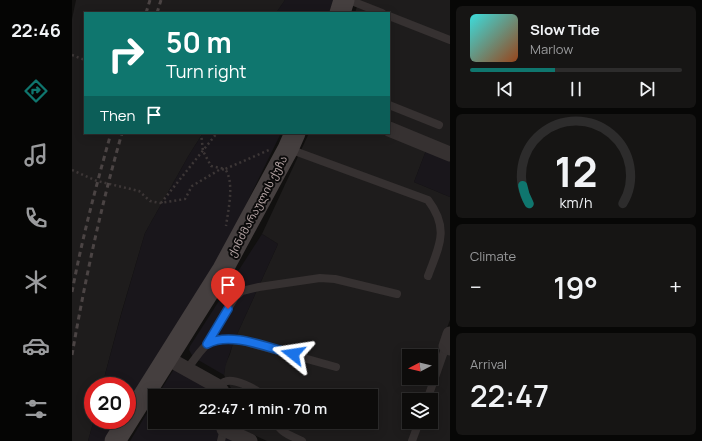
<!DOCTYPE html>
<html lang="en">
<head>
<meta charset="utf-8">
<style>
  body { margin:0; font-family:Manrope,"Noto Sans Georgian",sans-serif; background:#161514; color:#f1f3f6; height:100vh; display:flex; flex-direction:column; font-size:15px; white-space:nowrap }
  * { box-sizing:border-box; margin:0 }
  p { font-size:13px; color:#9a9b9d }
  .icon { flex:none; width:22px; height:22px; fill:none; stroke:currentColor; stroke-width:2; stroke-linecap:round; stroke-linejoin:round }
  .map { position:relative; flex:1; overflow:hidden }
  .sheet { display:flex; flex-direction:column; gap:6px; padding:6px; background:#070706; width:252px }
  .sheet>* { flex:none }
  .banner { position:absolute; left:12px; top:12px; width:306px; height:122px; border-radius:0px; box-shadow:0 2px 10px #0003,0 0 0 1px #2d2c2c; background:#0f766e; color:#fff; overflow:hidden }
  .needle { width:26px; rotate:263deg }
  .fabs { position:absolute; left:330px; top:349px; display:grid; gap:8px }
  .fabs a { display:grid; place-items:center; width:36px; height:36px; border-radius:0px; background:#0d0c0b; box-shadow:0 2px 10px #0003,0 0 0 1px #2d2c2c; font-size:20px }
  .speed { position:absolute; left:12px; top:377px; display:flex; gap:8px; font-size:20px; font-weight:700; text-align:center }
  .speed>* { display:grid; place-content:center; width:52px; height:52px; border-radius:50%; background:#0d0c0b; box-shadow:0 2px 10px #0003,0 0 0 1px #2d2c2c; line-height:1 }
  .speed .limit { border:6px solid #d22; background:#fff; color:#111 }
  .pin { position:absolute; display:grid; place-items:center; width:34px; height:34px; color:#fff; margin:-41px -17px; border-radius:50% 50% 50% 0; rotate:-45deg; box-shadow:0 0 4px #0007 }
  .pin .icon { rotate:45deg }
  .me { position:absolute; width:44px; margin:-22px; rotate:285deg; stroke-linejoin:round; filter:drop-shadow(0 0 3px #0008) }
  .turn { display:flex; align-items:center; gap:14px; height:84px; padding:0 16px; font-size:18px }
  .turn .icon { width:52px; height:52px; stroke-width:2.5 }
  .turn b { display:block; font-size:28px; line-height:34px }
  .then { display:flex; align-items:center; height:38px; padding:0 16px; background:#0003; gap:8px; font-size:15px }
  .big { font-size:30px; font-weight:600; line-height:1.1 }
  .sheet .card { flex:1; display:flex; flex-direction:column; justify-content:center; gap:6px; min-width:0; padding:0 14px; border-radius:6px; background:#161514 }
  .sheet .dial { align-items:center; gap:0 }
  .dial svg { height:104px; overflow:visible; fill:none; stroke:#2d2c2c; stroke-width:7; stroke-linecap:round; text-anchor:middle }
  .dial text { fill:#f1f3f6; stroke:none }
  .song { display:flex; align-items:center; gap:12px }
  .cover { width:48px; height:48px; border-radius:6px; background:linear-gradient(135deg,hsl(180 70% 55%),hsl(20 70% 35%)) }
  .played { height:4px; border-radius:2px; background:linear-gradient(90deg,#0f766e 40%,#2d2c2c 40%) }
  .keys { display:flex; justify-content:space-around; direction:ltr }
  .heat { display:flex; justify-content:space-between; align-items:center; font-size:22px; direction:ltr }
  .trip { position:absolute; left:76px; top:389px; width:230px; height:40px; border-radius:0px; background:#0d0c0b; box-shadow:0 2px 10px #0003,0 0 0 1px #2d2c2c; font-weight:600; line-height:40px; text-align:center }
  main { display:flex; flex:1; min-height:0 }
  .tabs { display:flex; flex-direction:column; width:72px; justify-content:space-around; align-items:center; background:#050504; color:#9a9b9d }
  .tabs .icon { width:28px; height:28px }
  .tabs .selected { color:#0f766e }
  .tabs b { font-size:18px; color:#f1f3f6 }
  .map>svg:first-child { display:block }
  .built { fill:#1e1c1c; fill-rule:evenodd }
  .green { fill:#19161b }
  .lines { fill:none; stroke-linecap:round; stroke-linejoin:round }
  .path { stroke:#3d3737; stroke-width:2.5; stroke-dasharray:2 3; stroke-linecap:butt }
  .lane { stroke:#363131; stroke-width:8 }
  .street { stroke:#363131; stroke-width:15 }
  .secondary { stroke:#453f3f; stroke-width:21 }
  .rail { stroke:#4b4444; stroke-width:3; stroke-dasharray:5 4; stroke-linecap:butt }
  .route-casing { stroke:#114b97; stroke-width:10 }
  .route { stroke:#1a73e8; stroke-width:7 }
  .labels { text-anchor:middle; dominant-baseline:central; stroke-width:4; stroke-linejoin:round; paint-order:stroke }
  .street-label { font-size:11px; fill:#b1a1a1; stroke:#0c0b0b }
</style>
</head>
<body>
<main>
<nav class="tabs">
<b>22:46</b>
<svg class="icon selected" aria-label="directions" viewBox="0 0 24 24"><path d="M12 3l9 9-9 9-9-9zM9 14v-3h6M13 9l2 2-2 2"/></svg>
<svg class="icon" aria-label="music" viewBox="0 0 24 24"><path d="M9 18V5l10-2v13"/><circle cx="6" cy="18" r="3"/><circle cx="16" cy="16" r="3"/></svg>
<svg class="icon" aria-label="phone" viewBox="0 0 24 24"><path d="M5 4h4l2 5-3 2q2 4 5 5l2-3 5 2v4C11 20 4 13 5 4z"/></svg>
<svg class="icon" aria-label="climate" viewBox="0 0 24 24"><path d="M12 3v18M4 7l16 10M4 17L20 7"/></svg>
<svg class="icon" aria-label="car" viewBox="0 0 24 24"><path d="M5 17H2v-5l4-1 3-4h7l3 4 3 1v5h-3M9 17h6M6 11h13"/><circle cx="7" cy="17" r="2"/><circle cx="17" cy="17" r="2"/></svg>
<svg class="icon" aria-label="filters" viewBox="0 0 24 24"><path d="M4 7h16M4 17h16"/><circle cx="9" cy="7" r="2"/><circle cx="15" cy="17" r="2"/></svg>
</nav>
<div class="map">
<svg width="378" height="441" viewBox="0 0 378 441">
  <rect width="100%" height="100%" fill="#11100f"/>
  <!-- built -->
  <g class="built">
    <polygon points="4,0 213,0 204,13 13,13 13,133 131,133 117,155 73,233 49,314 30,386 21,386 22,420 16,441 0,441 0,19"/>
    <polygon points="287,0 378,0 378,147 317,123 317,13 283,13"/>
    <path d="M237,133H315L355,148L342,182L378,197V320L367,349L378,353V441H195L162,426L161,422H299V396H160V390L152,375L153,365L158,354L161,343L206,244L190,234ZM337,356H359V378H337ZM337,400H359V422H337Z"/>
  </g>
  <!-- green -->
  <g class="green">
    <polygon points="213,0 262,0 257,13 204,13"/>
    <polygon points="131,133 209,133 149,256 55,407 55,386 30,386 49,315 73,233 117,155"/>
    <polygon points="355,148 378,158 378,197 342,182"/>
    <path d="M190,234L206,244L161,343C158,354 153,364 152,375L121,357L117,350L118,346Z"/>
    <polygon points="102,369 138,389 145,396 85,396"/>
    <polygon points="83,400 83,422 145,422 143,428 168,441 58,441"/>
    <polygon points="22,420 47,420 32,441 16,441"/>
  </g>
  <g class="lines">
    <!-- path -->
    <g class="path">
      <polyline points="0,55 13,60"/>
      <polyline points="129,133 131,151 139,166 153,169 197,150"/>
      <path d="M0,170L25,181L67,191L78,201L88,203L113,199L120,186L147,170L153,169C163,182 156,211 154,226"/>
      <polyline points="89,203 145,133"/>
    </g>
    <!-- lane -->
    <g class="lane">
      <polyline points="277,0 310,13"/>
      <polyline points="317,16 378,40"/>
      <polyline points="317,105 367,125"/>
      <path d="M217,149L356,200C378,229 367,246 356,276"/>
      <polyline points="135,344 163,297 170,291 187,287 248,278 263,279 325,294"/>
      <path d="M115,369C133,347 132,338 163,339L264,367"/>
      <path d="M147,387C148,386 151,383 152,382C161,377 185,389 191,396"/>
      <polyline points="355,400 374,346"/>
      <path d="M204,422C208,433 220,436 230,441"/>
      <polyline points="149,441 152,429"/>
      <polyline points="340,441 347,422"/>
    </g>
    <!-- street -->
    <g class="street">
      <polyline points="317,129 378,154"/>
      <polyline points="378,334 374,346 378,348"/>
      <polyline points="95,358 147,387 153,396"/>
      <polyline points="153,422 152,429 178,441"/>
    </g>
    <!-- secondary -->
    <g class="secondary">
      <polyline points="268,13 272,0"/>
      <polyline points="43,441 151,269 216,149 223,133"/>
    </g>
    <!-- rail -->
    <g class="rail">
      <polyline points="74,13 78,0"/>
      <polyline points="85,13 89,0"/>
      <path d="M0,292C10,239 24,186 39,133"/>
      <path d="M0,355C13,280 29,206 50,133"/>
    </g>
  </g>
  <g class="lines">
    <!-- route casing -->
    <g class="route-casing">
      <path id="route" d="M156,309L135,344C159,331 196,348 221,354"/>
    </g>
    <!-- route -->
    <use href="#route" class="route"/>
  </g>
  <g class="labels">
    <!-- street labels -->
    <g class="street-label">
      <text transform="translate(185 206) rotate(-62)">ქინძმარაულის ქუჩა</text>
    </g>
  </g>
</svg>
<div class="fabs">
<a><svg class="needle" viewBox="-14 -14 28 28"><path d="M0-13l5 13h-10z" fill="#e53935"/><path d="M0 13l5-13h-10z" fill="#9a9b9d"/></svg></a>
<a><svg class="icon" aria-label="layers" viewBox="0 0 24 24"><path d="M12 4l9 5-9 5-9-5zM3 14l9 5 9-5"/></svg></a>
</div>
<div class="speed"><div class="limit">20</div></div>
<div class="pin" style="left:156px;top:309px;background:#d93025"><svg class="icon" aria-label="arrive" viewBox="0 0 24 24"><path d="M6 21V4h12l-3 4 3 4H6"/></svg></div>
<svg class="me" style="left:221px;top:354px" viewBox="-20 -20 40 40"><path d="M0-17L14 15 0 8-14 15z" fill="#1a73e8" stroke="#fff" stroke-width="4"/></svg>
<div class="trip">22:47 · 1 min · 70 m</div>
<div class="banner">
<div class="turn"><svg class="icon" aria-label="right" viewBox="0 0 24 24"><path d="M7 20v-9h11M14 6l5 5-5 5"/></svg><div><b>50 m</b>Turn right</div></div>
<div class="then">Then<svg class="icon" aria-label="arrive" viewBox="0 0 24 24"><path d="M6 21V4h12l-3 4 3 4H6"/></svg></div>
</div>
</div>
<section class="sheet">
<div class="card">
<div class="song"><i class="cover"></i><div><b>Slow Tide</b><p>Marlow</p></div></div>
<div class="played"></div>
<div class="keys"><svg class="icon" aria-label="previous" viewBox="0 0 24 24"><path d="M18 5L8 12l10 7zM5 5v14"/></svg><svg class="icon" aria-label="pause" viewBox="0 0 24 24"><path d="M8 5v14M16 5v14"/></svg><svg class="icon" aria-label="next" viewBox="0 0 24 24"><path d="M6 5l10 7-10 7zM19 5v14"/></svg></div>
</div>
<div class="card dial"><svg viewBox="0 0 100 80">
<path d="M14 69A42 42 0 1 1 86 69"/>
<path d="M14 69A42 42 0 0 1 9 55" stroke="#0f766e"/>
<text x="50" y="56" font-size="32" font-weight="700">12</text>
<text x="50" y="72" font-size="11">km/h</text>
</svg></div>
<div class="card"><p>Climate</p>
<div class="heat"><a>−</a><b class="big">19°</b><a>+</a></div>
</div>
<div class="card"><p>Arrival</p><b class="big">22:47</b></div>
</section>
</main>
</body>
</html>
